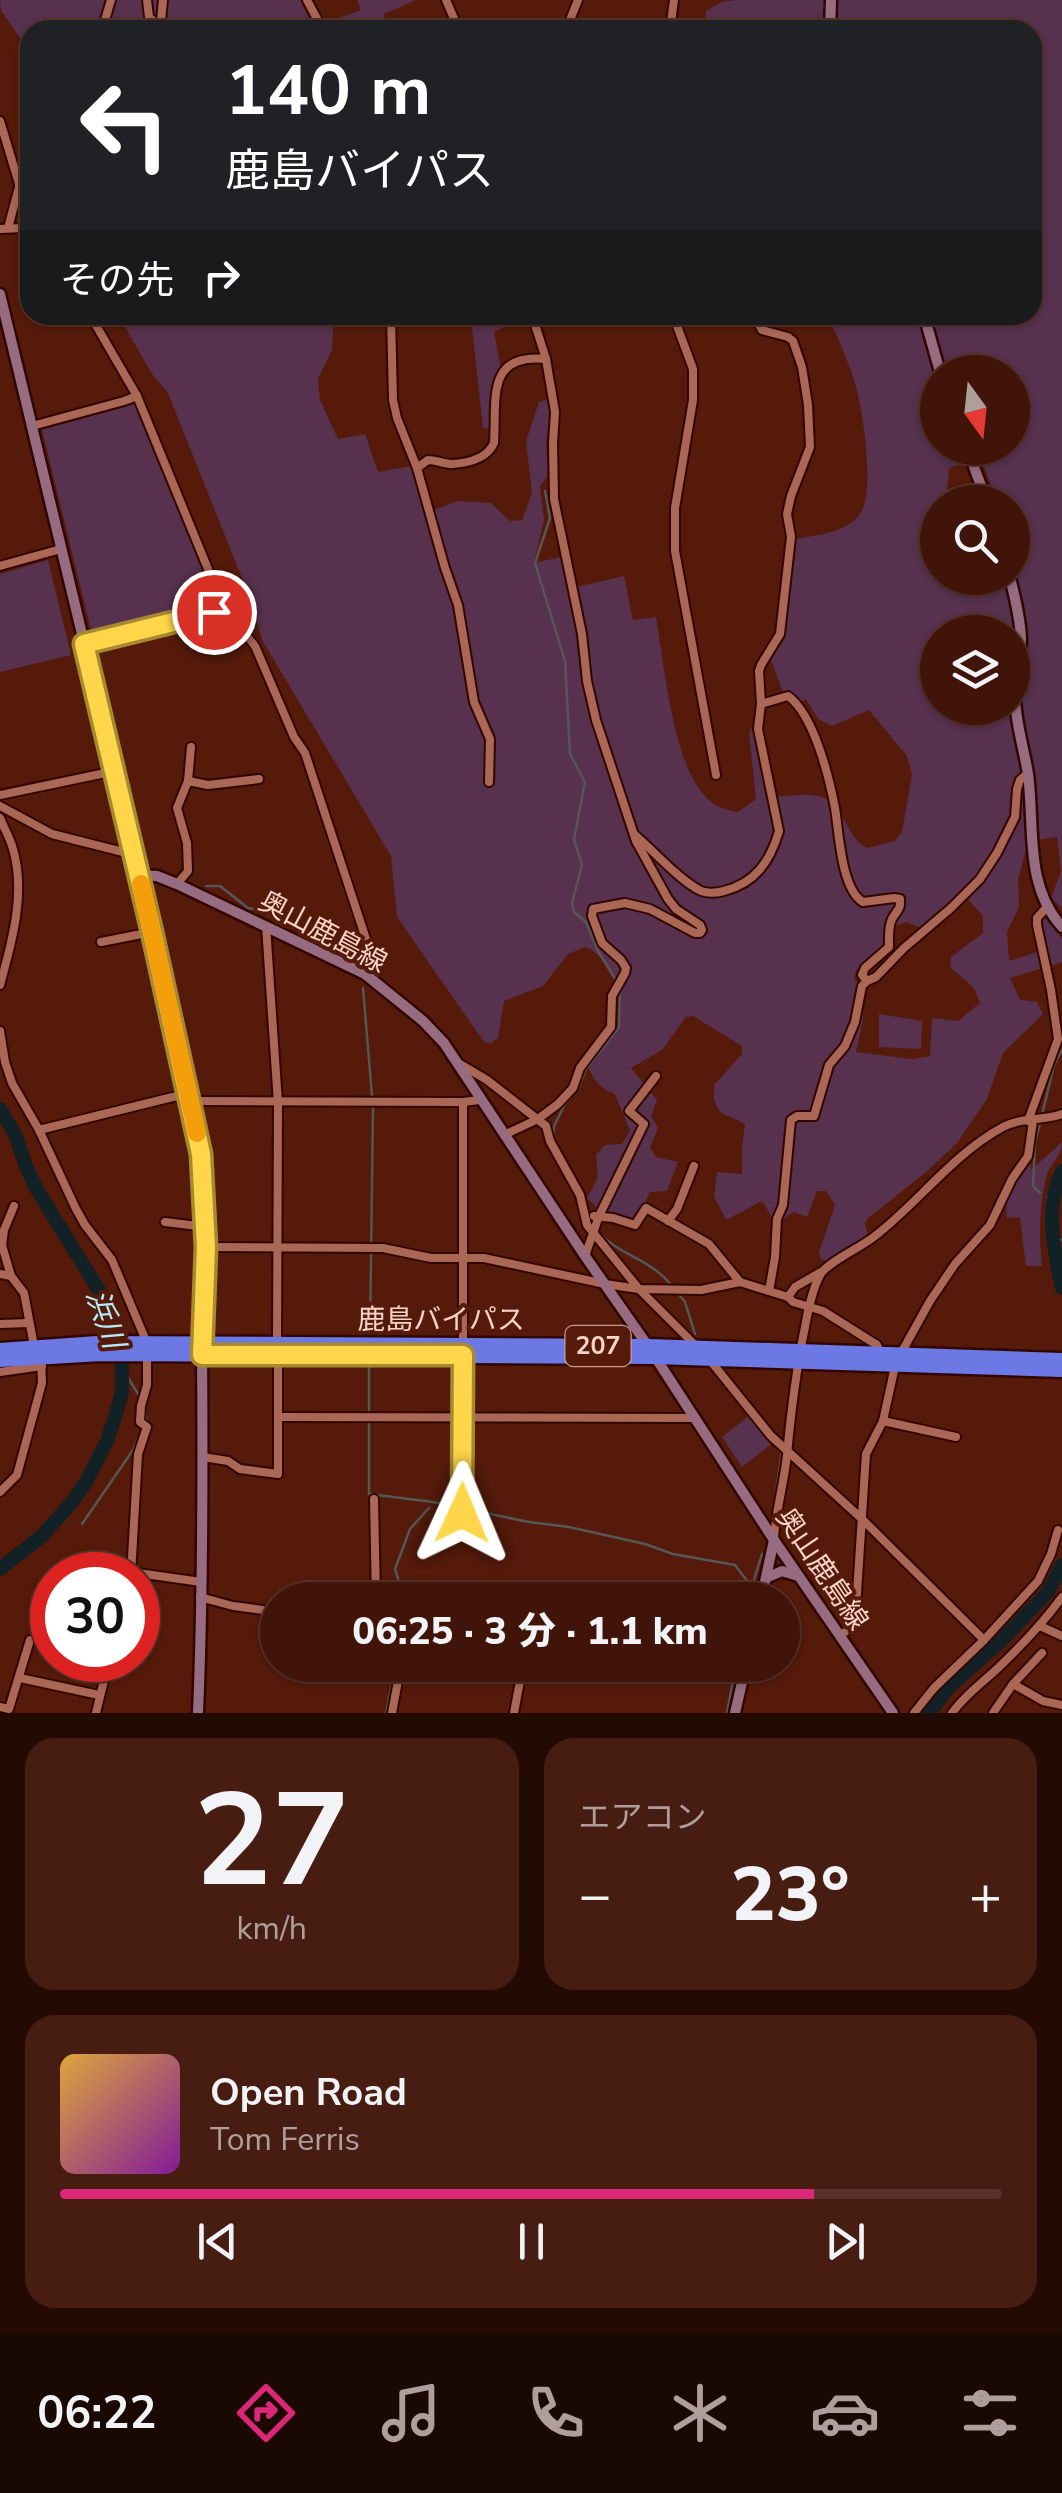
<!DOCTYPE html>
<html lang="ja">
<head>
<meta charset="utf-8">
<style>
  body { margin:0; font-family:"Nunito Sans","Noto Sans JP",sans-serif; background:#471d12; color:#f1f3f6; height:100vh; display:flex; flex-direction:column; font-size:38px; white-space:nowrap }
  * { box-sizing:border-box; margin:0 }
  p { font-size:32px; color:#ae9e9c }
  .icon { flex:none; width:55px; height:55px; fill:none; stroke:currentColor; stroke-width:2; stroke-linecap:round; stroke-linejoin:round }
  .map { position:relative; height:1713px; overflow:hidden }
  .drawer { display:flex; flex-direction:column; gap:25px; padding:25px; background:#230b04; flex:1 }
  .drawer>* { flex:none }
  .top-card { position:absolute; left:20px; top:20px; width:1022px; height:305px; border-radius:30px; box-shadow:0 2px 8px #0004,0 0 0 2px #593329; background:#202124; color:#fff; overflow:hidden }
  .needle { width:65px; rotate:165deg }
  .fabs { position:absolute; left:920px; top:355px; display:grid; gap:20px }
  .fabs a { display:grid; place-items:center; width:110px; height:110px; border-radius:50%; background:#401408; box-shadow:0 2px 8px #0004,0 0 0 2px #593329; font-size:50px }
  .speed { position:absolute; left:30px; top:1552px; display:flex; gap:20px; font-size:50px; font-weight:700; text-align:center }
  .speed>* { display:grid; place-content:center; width:130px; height:130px; border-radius:50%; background:#401408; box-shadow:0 2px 8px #0004,0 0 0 2px #593329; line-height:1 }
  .speed .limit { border:15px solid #d22; background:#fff; color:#111 }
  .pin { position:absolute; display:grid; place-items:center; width:85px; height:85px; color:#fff; margin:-42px; border:5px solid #fff; border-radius:50%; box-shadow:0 2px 10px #0007 }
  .me { position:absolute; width:110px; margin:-55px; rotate:1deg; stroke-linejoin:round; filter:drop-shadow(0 0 8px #0008) }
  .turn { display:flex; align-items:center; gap:35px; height:210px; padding:0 40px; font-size:45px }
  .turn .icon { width:130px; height:130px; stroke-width:2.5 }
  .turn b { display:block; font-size:70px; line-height:85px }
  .then { display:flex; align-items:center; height:95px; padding:0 40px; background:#0003; gap:20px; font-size:38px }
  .big { font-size:75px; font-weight:800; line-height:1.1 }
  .drawer .tile { flex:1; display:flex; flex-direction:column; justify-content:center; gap:15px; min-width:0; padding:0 35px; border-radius:30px; background:#471d12 }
  .drawer .dial { align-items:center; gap:0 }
  .dial b { font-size:130px; line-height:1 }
  .song { display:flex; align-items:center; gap:30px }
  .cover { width:120px; height:120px; border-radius:15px; background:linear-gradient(135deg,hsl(40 70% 55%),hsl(290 70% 35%)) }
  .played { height:10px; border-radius:5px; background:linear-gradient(90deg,#db2777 80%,#593329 80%) }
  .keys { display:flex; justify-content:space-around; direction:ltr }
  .heat { display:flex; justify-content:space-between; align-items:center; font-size:55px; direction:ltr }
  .drawer .tiles { flex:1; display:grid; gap:25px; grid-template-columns:1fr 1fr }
  .tile:last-child { grid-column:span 2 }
  .trip { position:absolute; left:260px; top:1582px; width:540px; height:100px; border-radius:50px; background:#401408; box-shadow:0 2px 8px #0004,0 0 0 2px #593329; font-weight:800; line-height:100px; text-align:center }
  .dock { display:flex; height:160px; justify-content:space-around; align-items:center; background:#1a0803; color:#ae9e9c }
  .dock .icon { width:70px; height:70px }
  .dock .on { color:#db2777 }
  .dock b { font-size:45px; color:#f1f3f6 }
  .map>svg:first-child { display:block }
  .green { fill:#57314e; fill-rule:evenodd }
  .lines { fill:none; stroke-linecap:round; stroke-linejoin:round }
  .stream { stroke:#575656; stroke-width:2.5 }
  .river { stroke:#112125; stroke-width:14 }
  .street-casing { stroke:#320600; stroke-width:12 }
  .secondary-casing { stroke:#320600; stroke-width:15 }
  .highway-casing { stroke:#320600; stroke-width:19 }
  .street { stroke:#aa6755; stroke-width:8 }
  .secondary { stroke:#976c80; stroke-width:10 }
  .highway { stroke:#6c78e4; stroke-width:14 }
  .route-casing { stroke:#a68a30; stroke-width:25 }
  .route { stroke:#ffd54a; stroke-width:18 }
  .slow { stroke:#f59e0b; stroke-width:18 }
  .labels { text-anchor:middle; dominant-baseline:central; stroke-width:8; stroke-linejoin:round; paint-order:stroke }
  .shield { fill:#551a0a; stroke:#c89c90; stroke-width:2.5 }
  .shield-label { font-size:25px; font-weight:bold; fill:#f9d3c9 }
  .street-label { font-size:28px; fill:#f9d3c9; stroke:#551a0a }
  .water-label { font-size:30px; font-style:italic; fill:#b6ebf9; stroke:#551a0a }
</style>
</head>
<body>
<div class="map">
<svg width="1062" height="1713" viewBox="0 0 1062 1713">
  <rect width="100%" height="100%" fill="#551a0a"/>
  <!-- green -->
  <g class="green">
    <polygon points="0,0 300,0 310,20 325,23 361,10 357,0 416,0 384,14 388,30 30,30 30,53 1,10"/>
    <path d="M736,0H1062V908L1051,898L1061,871L1057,837L1028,841L1018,880L1019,907L1007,932L1009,961L1044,950L1038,922L1046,916L1062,939V962L1010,978L1020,1000L1037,1002L1043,1014L1003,1053L987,1099L957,1143L926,1172L867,1219L865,1224L868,1235L829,1260H821L819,1252L835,1205L826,1191H817L807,1217L794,1212L782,1220L772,1217L762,1201L726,1220L714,1196L717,1172L742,1174V1149L745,1124L720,1112L714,1100V1085L742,1054V1046L693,1016L686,1017L662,1050L631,1068L657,1100L651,1116L658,1128L650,1147L656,1157L678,1162L667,1191L650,1192L635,1222L605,1215L587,1198L598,1177L596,1155L605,1145L622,1144L630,1131L615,1094C600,1088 592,1080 588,1064C597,1053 614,1037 618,1024C624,997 612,957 585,947L568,954L543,986L504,1001L498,1038L491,1043L484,1042L397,917L391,856L262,640L252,603L168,393L152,374L118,315H334L332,350L318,379L320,400L338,439L365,434L378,472L412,466L426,513L458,501L491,503L510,521L522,520L532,493L526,441L539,402L548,399L551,418L546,442L548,476L540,486L544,520L534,563L570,555L577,587L624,576L633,620L656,617C664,664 673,761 704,795C714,806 725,810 738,812L756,799L749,733L752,727L761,725L777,796C790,796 806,793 818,796C845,801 844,836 867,848L895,841L902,832L912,774L907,756L869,710L832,726L818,719L806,699L791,707L785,698L770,657L782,642L796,539C817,535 845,533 859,515C876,495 863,413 856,387C849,362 838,339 828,315H1032V30H705L706,11L721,2ZM938,372H1012V448H938ZM981,459L998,502H1012L1013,543L1017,569L1013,571L1012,578H992L977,582L973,578H938V502H946L949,468ZM938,632H1012V708H938ZM967,898L983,916V933L951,957L950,967L974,988L980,1003L958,1021L932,1018L930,1056L912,1059L856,1052L863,1020L864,990L854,979L856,970L891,947L893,927L906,922L929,931Z"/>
    <polygon points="474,315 520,315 522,318 494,332 500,364 499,430 483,428 472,327"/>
    <polygon points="135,404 218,607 93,638 42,430"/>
    <polygon points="48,560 71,655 0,672 0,574"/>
    <polygon points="879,1014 922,1021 921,1049 879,1047"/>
    <path d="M1062,1142C1062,1157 1049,1164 1046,1178C1039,1209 1039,1234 1042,1266H1026L1020,1217L1007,1218C1004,1188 1014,1177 1030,1154L1031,1170Z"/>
    <polygon points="750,1415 773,1443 742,1467 722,1437"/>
  </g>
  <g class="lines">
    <!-- stream -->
    <g class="stream">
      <polyline points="545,491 550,518 535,563 565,661 570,754 585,782 574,840 582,865 572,903 574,912 586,922 598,951 617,982"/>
      <polyline points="307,772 362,942"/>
      <path d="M206,886H220L248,908L260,910L285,925C300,920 319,918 332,926L340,951L353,957L360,955L362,950"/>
      <polyline points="363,988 373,1108 370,1333"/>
      <polyline points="1042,1115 1054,1065 1062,1050"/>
      <polyline points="1040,1123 1035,1142 1033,1186 1040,1193"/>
      <polyline points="584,1197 553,1137 554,1126 565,1104 578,1089 586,1069 619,1027 620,989"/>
      <polyline points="1047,1197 1053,1198"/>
      <path d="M598,1232C619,1255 652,1260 671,1285"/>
      <polyline points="1052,1241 1062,1240"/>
      <polyline points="676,1291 685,1302 695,1334"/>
      <polyline points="369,1365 369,1494 433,1502 529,1522 569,1527 645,1544 673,1554 735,1565 752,1587 751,1600"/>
      <polyline points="122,1368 140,1397"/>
      <polyline points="724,1371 776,1436"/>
      <polyline points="775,1498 782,1452"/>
      <polyline points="82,1524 133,1450 146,1420 145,1406"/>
      <polyline points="752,1586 762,1554"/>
      <polyline points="398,1600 399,1582 395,1569 410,1529 429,1508"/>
      <polyline points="386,1713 396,1665"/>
      <polyline points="727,1713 736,1665"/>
    </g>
    <!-- river -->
    <g class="river">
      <polyline points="0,1109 16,1136 25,1164 36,1188 100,1292 118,1339 122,1368 122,1392 115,1417 107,1441 86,1482 72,1502 43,1535 0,1569"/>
      <path d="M1062,1171C1044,1209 1054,1249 1062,1288"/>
      <polyline points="929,1713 949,1687 1004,1638 1048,1592 1062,1565"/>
    </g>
    <!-- street casing -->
    <g class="street-casing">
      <g id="street">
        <polyline points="147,0 149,17 156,23 161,21 163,0"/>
        <polyline points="307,0 323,30"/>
        <polyline points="446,0 459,30"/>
        <polyline points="102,30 111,0"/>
        <polyline points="566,30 578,0"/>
        <polyline points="670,30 674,0"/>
        <polyline points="0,121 30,220"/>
        <polyline points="8,228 30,146"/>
        <polyline points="0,229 24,228 30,230"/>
        <polyline points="90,315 137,396 224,608 255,646 294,737 305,753 366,939 365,974"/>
        <polyline points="391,315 393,400 397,418 417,468 445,568 458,605 474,702 490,739 489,782"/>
        <polyline points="673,315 693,369 693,400 675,508 675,551 716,775"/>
        <polyline points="32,426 124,401 137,396"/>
        <path d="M417,468L428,460C436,460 444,464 452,464C468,463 487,459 494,443C497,400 485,353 546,359"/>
        <polyline points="0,566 61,549"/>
        <polyline points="83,644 224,608"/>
        <path d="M761,704L788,696C814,715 829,777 835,808C839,832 841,889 863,902L894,898L900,899C901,910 897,910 892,919C888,927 889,938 889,947L865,968L862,975L867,981"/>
        <polyline points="188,781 208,785 259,779"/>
        <polyline points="0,795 115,771"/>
        <polyline points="0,806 52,834 123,852 134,853"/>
        <path d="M0,818C4,828 10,838 13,849C26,893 12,942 0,985"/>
        <path d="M635,835C654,851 679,880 701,891C709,894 716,893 724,891C755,883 770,862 779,831L758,729L761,704L759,671L761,665L780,634L791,537L787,514L791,496L810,447L808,405L802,367L793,341L788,337L762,330L754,315"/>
        <polyline points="177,884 188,871 187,843 177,808 188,781 191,747"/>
        <polyline points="266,926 278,1103 277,1344"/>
        <polyline points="101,942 152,932"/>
        <polyline points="0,1031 5,1062 12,1083 39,1130 76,1209 85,1225 112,1260 147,1343"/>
        <polyline points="460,1064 487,1080 546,1126 550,1141 580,1195 587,1225 639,1289 698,1348"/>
        <polyline points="191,1101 463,1102 480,1100"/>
        <polyline points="463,1102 463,1345"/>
        <polyline points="1028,1121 1058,1039 1051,990 1037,925 1037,918 1046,908"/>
        <polyline points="39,1130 189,1093"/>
        <polyline points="504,1135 538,1119 558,1104 573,1088 580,1068 611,1027 612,996 625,973 626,968 621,960 602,943 592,916 593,909 625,903 650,909 695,933 700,933 702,930 700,925 676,909 668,899 636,841 596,720 587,681 582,634 554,499 553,443 555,412 546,359 532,315"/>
        <polyline points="594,1216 613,1218 635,1225 646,1208 709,1244 740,1282"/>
        <polyline points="668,1221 677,1209 694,1166"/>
        <polyline points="165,1222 206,1227"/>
        <polyline points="206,1247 383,1248 431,1258 484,1258 605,1284 639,1289 701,1290 740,1282 788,1297 793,1302 823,1311 877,1345 881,1355"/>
        <polyline points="585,1256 599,1216 644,1124 629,1111 656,1076"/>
        <polyline points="0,1274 11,1276 2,1245 4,1230 14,1206"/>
        <polyline points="11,1276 24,1293 34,1346"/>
        <polyline points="769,1291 775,1257 777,1219 783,1205 791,1120 797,1116 814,1116 829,1065 845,1046 855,1022 862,986 867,981 876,977 904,948 951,908 980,879 997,853 1015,817 1017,789 1020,780 1028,773"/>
        <polyline points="788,1297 795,1287 821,1272"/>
        <polyline points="0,1324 29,1323"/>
        <polyline points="900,1355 930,1301 955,1264 990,1225 1012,1179 1028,1156 1033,1121"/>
        <polyline points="709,1359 771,1436 862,1519 984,1640"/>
        <polyline points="0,1372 42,1366"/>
        <polyline points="278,1417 694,1418"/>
        <polyline points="883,1421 956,1437"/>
        <polyline points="203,1457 228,1461 240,1469 278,1474 278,1364"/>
        <polyline points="0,1492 17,1475 42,1383 41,1358"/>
        <polyline points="374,1499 376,1600"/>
        <polyline points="462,1513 463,1355"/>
        <path d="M774,1538C776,1510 784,1483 787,1455C791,1412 796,1370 805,1327C808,1310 812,1290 820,1275C827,1262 862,1247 875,1236C919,1202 953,1154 1003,1127C1021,1117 1043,1121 1062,1114"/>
        <polyline points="131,1572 201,1582"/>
        <polyline points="131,1575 138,1454 147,1427 140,1422 141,1406 147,1385 147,1356"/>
        <polyline points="200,1597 233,1606 278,1612"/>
        <polyline points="1040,1626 1062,1636"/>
        <polyline points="840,1636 855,1624 866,1454 883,1421 895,1366"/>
        <polyline points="709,1665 743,1679"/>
        <polyline points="20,1678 99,1695"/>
        <polyline points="1013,1684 1043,1701 1062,1705"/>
        <polyline points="0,1707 9,1709 30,1640"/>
        <polyline points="96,1713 109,1660"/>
        <polyline points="392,1713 401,1665"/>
        <polyline points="514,1713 523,1665"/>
        <polyline points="914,1713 934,1688 984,1640 1038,1581 1051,1554 1058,1530"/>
        <path d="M952,1713C965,1695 982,1683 998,1668C1021,1646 1043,1623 1062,1597"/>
        <polyline points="993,1713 1013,1684 1042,1653"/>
      </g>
    </g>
    <!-- secondary casing -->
    <g class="secondary-casing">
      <g id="secondary">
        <polyline points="830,30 831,0"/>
        <path d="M0,294L115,771L191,1101C197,1134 203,1167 205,1200C208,1251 202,1302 202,1353C203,1473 203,1593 198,1713"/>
        <polyline points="924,315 940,372"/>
        <polyline points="967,448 987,502"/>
        <path d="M1010,578C1015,597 1020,617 1021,638C1021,658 1014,678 1015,699C1016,724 1024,749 1028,774C1035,827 1024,885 1062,927"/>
        <polyline points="138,875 157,876 177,884 365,974 423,1021 444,1043 585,1256 648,1346 774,1540 893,1713"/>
        <polyline points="766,1578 782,1571 798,1576"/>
        <polyline points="761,1600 774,1540"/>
        <polyline points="735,1713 746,1665"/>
      </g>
    </g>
    <!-- highway casing -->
    <g class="highway-casing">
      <g id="highway">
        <polyline points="0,1350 97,1343 648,1346 1062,1360"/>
        <polyline points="0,1360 100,1354 655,1357 1062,1370"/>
      </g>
    </g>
    <!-- street -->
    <use href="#street" class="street"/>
    <!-- secondary -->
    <use href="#secondary" class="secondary"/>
    <!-- highway -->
    <use href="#highway" class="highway"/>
  </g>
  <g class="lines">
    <!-- route casing -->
    <g class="route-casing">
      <polyline id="route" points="214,612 84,644 152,932 201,1154 206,1247 202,1355 463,1355 462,1513"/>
    </g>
    <!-- route -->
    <use href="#route" class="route"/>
    <!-- slow -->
    <polyline class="slow" points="141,884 197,1133"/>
  </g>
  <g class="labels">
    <!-- shield labels -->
    <rect class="shield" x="565.5" y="1326" width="65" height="40" rx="8"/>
    <g class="shield-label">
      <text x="598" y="1346">207</text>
    </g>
    <!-- street labels -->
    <g class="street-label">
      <text transform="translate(323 932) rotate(28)">奥山鹿島線</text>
      <text x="441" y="1320">鹿島バイパス</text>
      <text transform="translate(822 1569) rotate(56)">奥山鹿島線</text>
    </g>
    <!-- water labels -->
    <g class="water-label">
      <text transform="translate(105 1319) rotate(71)">浜川</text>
    </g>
  </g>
</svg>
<div class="fabs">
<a><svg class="needle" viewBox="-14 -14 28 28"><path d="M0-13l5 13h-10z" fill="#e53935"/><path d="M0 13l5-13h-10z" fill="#ae9e9c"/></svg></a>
<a><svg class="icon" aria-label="search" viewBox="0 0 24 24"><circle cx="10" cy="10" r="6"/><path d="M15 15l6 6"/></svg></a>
<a><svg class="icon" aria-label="layers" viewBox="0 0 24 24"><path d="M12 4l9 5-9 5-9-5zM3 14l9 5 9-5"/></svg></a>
</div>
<div class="speed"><div class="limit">30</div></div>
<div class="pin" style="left:214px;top:612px;background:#d93025"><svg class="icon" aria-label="arrive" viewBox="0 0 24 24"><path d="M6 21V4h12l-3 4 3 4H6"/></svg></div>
<svg class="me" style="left:462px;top:1513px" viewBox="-20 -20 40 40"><path d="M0-17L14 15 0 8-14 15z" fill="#ffd54a" stroke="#fff" stroke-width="4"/></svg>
<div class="trip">06:25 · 3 分 · 1.1 km</div>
<div class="top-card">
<div class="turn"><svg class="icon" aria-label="left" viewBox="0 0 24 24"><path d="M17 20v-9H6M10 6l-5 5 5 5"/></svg><div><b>140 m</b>鹿島バイパス</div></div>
<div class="then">その先<svg class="icon" aria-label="right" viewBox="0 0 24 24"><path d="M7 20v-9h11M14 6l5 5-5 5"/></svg></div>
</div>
</div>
<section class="drawer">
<div class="tiles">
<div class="tile dial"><b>27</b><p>km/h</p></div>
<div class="tile"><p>エアコン</p>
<div class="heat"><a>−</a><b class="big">23°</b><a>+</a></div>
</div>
<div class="tile">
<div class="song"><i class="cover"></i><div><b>Open Road</b><p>Tom Ferris</p></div></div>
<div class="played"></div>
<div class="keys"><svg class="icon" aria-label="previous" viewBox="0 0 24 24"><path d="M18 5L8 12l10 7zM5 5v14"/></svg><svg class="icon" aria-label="pause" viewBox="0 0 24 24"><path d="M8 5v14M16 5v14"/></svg><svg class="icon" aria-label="next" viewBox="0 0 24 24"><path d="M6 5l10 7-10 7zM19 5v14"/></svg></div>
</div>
</div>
</section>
<nav class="dock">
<b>06:22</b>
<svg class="icon on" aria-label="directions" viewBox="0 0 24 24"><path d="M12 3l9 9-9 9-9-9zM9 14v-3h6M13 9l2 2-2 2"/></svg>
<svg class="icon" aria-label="music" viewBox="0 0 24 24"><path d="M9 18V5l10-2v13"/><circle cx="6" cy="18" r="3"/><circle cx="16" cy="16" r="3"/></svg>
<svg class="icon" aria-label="phone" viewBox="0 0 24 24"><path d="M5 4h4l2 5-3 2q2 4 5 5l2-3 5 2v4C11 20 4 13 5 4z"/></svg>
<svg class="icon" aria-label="climate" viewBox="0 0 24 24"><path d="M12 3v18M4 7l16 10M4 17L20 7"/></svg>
<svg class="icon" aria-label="car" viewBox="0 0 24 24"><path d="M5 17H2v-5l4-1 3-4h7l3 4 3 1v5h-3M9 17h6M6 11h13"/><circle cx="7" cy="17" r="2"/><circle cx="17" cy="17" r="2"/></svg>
<svg class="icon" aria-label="filters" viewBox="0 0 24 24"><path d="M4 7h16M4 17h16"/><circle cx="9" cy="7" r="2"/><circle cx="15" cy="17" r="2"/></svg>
</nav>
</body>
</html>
